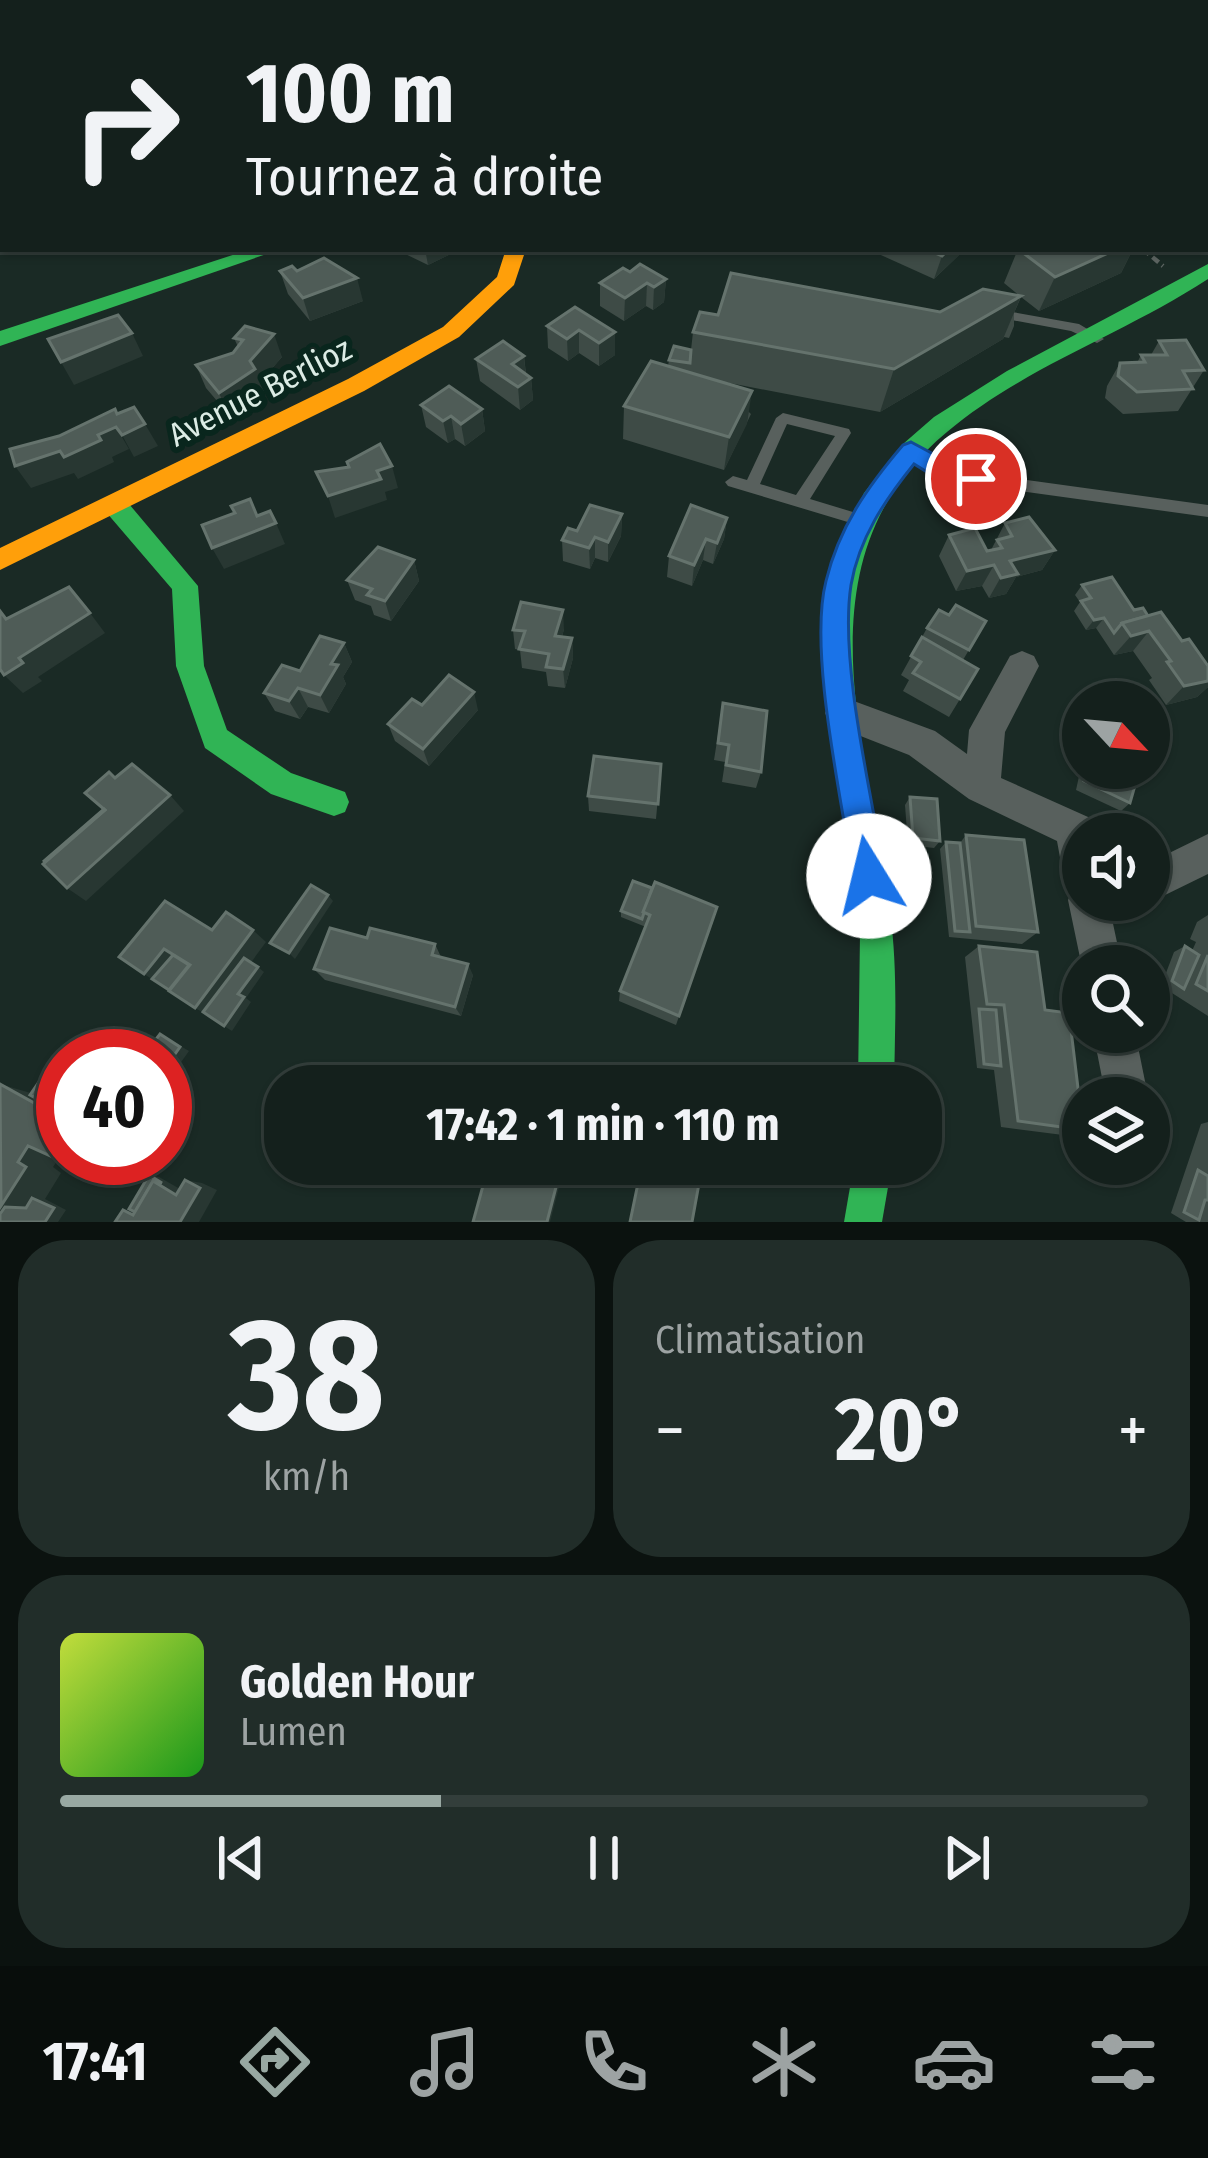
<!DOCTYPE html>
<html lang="fr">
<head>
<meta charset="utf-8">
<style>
  body { margin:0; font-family:"Fira Sans Condensed",sans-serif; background:#212d29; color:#f1f3f6; height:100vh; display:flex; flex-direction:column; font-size:45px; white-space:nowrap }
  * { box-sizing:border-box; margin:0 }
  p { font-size:39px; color:#9da3a3 }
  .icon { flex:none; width:66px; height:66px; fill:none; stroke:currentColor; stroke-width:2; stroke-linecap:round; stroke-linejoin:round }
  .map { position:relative; height:1222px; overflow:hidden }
  .details { display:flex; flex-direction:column; gap:18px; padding:18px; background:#0b120f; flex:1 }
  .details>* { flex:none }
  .top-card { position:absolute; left:0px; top:0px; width:1209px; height:252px; box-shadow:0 3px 9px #0004,0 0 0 3px #333e3b; background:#14201c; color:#f1f3f6; overflow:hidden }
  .needle { width:78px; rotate:116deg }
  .controls { position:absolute; left:1062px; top:681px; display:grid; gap:24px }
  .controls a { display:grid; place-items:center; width:108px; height:108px; border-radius:50%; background:#14201c; box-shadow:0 3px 9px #0004,0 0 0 3px #333e3b; font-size:60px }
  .speed { position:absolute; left:36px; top:1029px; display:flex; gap:24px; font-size:60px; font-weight:700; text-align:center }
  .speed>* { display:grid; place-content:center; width:156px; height:156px; border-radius:50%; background:#14201c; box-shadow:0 3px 9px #0004,0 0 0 3px #333e3b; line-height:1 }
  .speed .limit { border:18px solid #d22; background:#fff; color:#111 }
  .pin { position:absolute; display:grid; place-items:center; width:102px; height:102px; color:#fff; margin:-51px; border:6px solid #fff; border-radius:50%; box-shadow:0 3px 12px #0007 }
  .me { position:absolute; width:132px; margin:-66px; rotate:351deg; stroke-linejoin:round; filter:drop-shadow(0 0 9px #0008) }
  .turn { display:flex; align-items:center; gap:42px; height:252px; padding:0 48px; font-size:54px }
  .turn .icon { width:156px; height:156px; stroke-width:2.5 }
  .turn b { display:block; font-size:84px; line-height:102px }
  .big { font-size:90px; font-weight:700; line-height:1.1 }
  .details .card { flex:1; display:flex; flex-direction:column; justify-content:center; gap:18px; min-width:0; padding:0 42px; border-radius:48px; background:#212d29 }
  .details .dial { align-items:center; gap:0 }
  .dial b { font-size:156px; line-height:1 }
  .song { display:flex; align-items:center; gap:36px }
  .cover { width:144px; height:144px; border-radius:18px; background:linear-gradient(135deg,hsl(70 70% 55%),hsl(120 70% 35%)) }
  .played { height:12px; border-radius:6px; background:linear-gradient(90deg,#98a8a2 35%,#333e3b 35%) }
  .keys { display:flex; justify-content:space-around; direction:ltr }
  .heat { display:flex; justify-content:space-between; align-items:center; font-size:66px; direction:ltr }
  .details .tiles { flex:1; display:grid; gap:18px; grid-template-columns:1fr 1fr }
  .card:last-child { grid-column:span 2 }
  .trip { position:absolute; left:264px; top:1065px; width:678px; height:120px; border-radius:48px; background:#14201c; box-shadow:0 3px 9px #0004,0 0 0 3px #333e3b; font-weight:700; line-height:120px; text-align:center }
  .tab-bar { display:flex; height:192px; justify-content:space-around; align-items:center; background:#080d0b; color:#9da3a3 }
  .tab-bar .icon { width:84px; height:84px }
  .tab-bar .active { color:#98a8a2 }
  .tab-bar b { font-size:54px; color:#f1f3f6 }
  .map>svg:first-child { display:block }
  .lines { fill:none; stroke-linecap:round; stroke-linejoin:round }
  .path { stroke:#5d6562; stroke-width:4.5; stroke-dasharray:8 4.5; stroke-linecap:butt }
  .lane { fill:#58605d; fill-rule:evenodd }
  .street { fill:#58605d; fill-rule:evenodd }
  .fast { fill:#30b455; fill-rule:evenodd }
  .slow { fill:#ff9f0a; fill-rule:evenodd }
  .wall { fill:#3e4b46 }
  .shaded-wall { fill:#283732 }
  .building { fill:#4f5c57; stroke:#65736d; stroke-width:3 }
  .route { fill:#1a73e8; stroke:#114b97; stroke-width:3 }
  .labels { text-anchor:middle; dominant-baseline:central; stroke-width:12; stroke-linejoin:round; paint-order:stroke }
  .street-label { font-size:33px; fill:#dcece5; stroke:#09261d }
</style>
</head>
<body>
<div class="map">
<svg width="1208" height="1222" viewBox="0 0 1208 1222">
  <rect width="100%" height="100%" fill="#1a2a25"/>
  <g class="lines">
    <!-- path -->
    <polyline class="path" points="1143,249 1163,266"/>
    <!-- lane -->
    <g class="lane">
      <polygon points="899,0 909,0 911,3 901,3"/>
      <polygon points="995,309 1079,324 1104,339 1097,343 1071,331 990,316 988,313"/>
      <path d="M783,413L849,429L851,433L810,499L866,516L869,520L866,524L861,526L728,486L725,482L733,476L747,480L776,418ZM787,424L835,436L796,495L760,484Z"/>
      <polygon points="912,446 953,468 976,473 1208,505 1208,517 976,485 944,477 907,455 905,451"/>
    </g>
    <!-- street -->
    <g class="street">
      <polygon points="1177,0 1195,0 1197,3 1179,3"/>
      <polygon points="0,83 3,83 0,96"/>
      <polygon points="3,169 3,184 0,185 0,170"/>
      <polygon points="1022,651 1034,656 1039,666 1005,732 1001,778 1097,821 1103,834 1083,834 1083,900 1108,900 1122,966 1083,966 1083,972 1068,900 1073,889 1063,874 1057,841 969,799 909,755 830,724 825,713 830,702 843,697 935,731 967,754 969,730 1010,656"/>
      <polygon points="1208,834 1208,874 1163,896 1149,891 1149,852 1161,857"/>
      <polygon points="1093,1032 1135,1032 1147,1091 1144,1098 1106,1098"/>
    </g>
    <!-- fast -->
    <g class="fast">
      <polygon points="251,249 281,249 0,346 0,331"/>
      <path d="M1208,264V279C1124,334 1024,367 947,432C794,559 868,746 890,912C898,970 895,1028 894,1086H858L860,934L824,671L825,611L836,554L864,493L903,444L934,417L1007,371Z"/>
      <polygon points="115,495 124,498 198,586 204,666 227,730 291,773 345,792 349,802 345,812 334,816 271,794 205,748 176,666 172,589 106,512 103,505 106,498"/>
      <polygon points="854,1164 892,1164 882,1222 844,1222"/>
    </g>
    <!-- slow -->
    <polygon class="slow" points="506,249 526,249 514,285 459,337 364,391 0,570 0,548 348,379 443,327 497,277"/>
  </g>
  <!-- wall -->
  <g class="wall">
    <polygon points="278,0 319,0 317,3 278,3"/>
    <polygon points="385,0 425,0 423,3 386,3"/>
    <polygon points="3,91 3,125 0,123 0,93"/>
    <polygon points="395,249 461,249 428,265"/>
    <polygon points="873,249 961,249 959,255 934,279 872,251"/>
    <polygon points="1018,249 1133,249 1121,273 1039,311 1021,297 1014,313 1014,326 1009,338 1004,337 1003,339 880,412 714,380 751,414 724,470 623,439 624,406 668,366 669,360 691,350 693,332 718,315 940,312 1020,296 1004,283"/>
    <polygon points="280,271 297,271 363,301 310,321 288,294"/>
    <polygon points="630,272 666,279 664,302 653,310 646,306 624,321 600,306 600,283"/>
    <polygon points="575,307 615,355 599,366 579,353 568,361 548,348 547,326"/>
    <polygon points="245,326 282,357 260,382 264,391 229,415 206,388 196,365 233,353 238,347 234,338"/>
    <polygon points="1159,341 1204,370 1178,411 1123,414 1105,398 1107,386 1120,363 1137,363 1141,355 1151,355"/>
    <polygon points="524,356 526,374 531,378 533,400 520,410 480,381 476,359"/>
    <polygon points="421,405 482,409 485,431 465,446 455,439 448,443 426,427"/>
    <polygon points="622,514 621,536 608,562 595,558 590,569 563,561 562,540 577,531"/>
    <polygon points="727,518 724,539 713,564 703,560 692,586 667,577 669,556"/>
    <polygon points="1005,523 1055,550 1042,570 1016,577 1006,594 989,598 982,586 956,591 939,556 949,535 987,551 991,550"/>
    <polygon points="414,560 419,581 391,621 374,615 371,606 355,600 347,580"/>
    <polygon points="1082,585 1148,616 1182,641 1208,666 1208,687 1197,697 1166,705 1149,680 1152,678 1133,651 1114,655 1096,628 1086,630 1074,611 1080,602 1075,595"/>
    <polygon points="949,615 986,621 963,660 960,699 949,717 903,691 909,680 901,675 927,628"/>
    <polygon points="564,629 562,637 572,638 573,658 565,688 548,686 546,672 522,668 520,650 515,649 513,630"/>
    <polygon points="344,643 352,662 343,677 346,684 329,713 308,707 300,719 275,711 264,693"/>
    <polygon points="723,703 761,772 756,788 722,782 725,762 714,760"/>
    <polygon points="422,705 478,710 429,766 395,741 388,724"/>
    <polygon points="1083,731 1083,753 1077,750"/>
    <polygon points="1083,758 1083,768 1140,768 1130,803 1121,811 1076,790"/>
    <polygon points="661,764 656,819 589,811 588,796"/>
    <polygon points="910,797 940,841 934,848 908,845 905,805"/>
    <polygon points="966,835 1038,932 1022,944 949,937 940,849 946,842 960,843"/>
    <polygon points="652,888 717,907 676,1025 619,1001 620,991 646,927 621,917 621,911"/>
    <polygon points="1208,915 1208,1016 1161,986 1174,952 1185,946 1192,951 1196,942 1190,939 1197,922"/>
    <polygon points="367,938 435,944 441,957 473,975 461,1016 325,980 314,969"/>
    <polygon points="979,946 1045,1010 1083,1130 1063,1135 1001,1127 994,1070 977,1068 965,957"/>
    <polygon points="1208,1122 1208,1222 1186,1222 1171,1213 1201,1124"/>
  </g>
  <!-- shaded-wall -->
  <g class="shaded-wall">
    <polygon points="105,0 146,0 147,3 106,3"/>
    <polygon points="1074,0 1090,0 1085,3 1073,3"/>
    <polygon points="3,45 3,71 0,72 0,46"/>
    <polygon points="3,217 3,247 0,248 0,218"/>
    <polygon points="425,249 461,249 428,265"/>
    <polygon points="949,249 961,249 959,255 934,279 942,256"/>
    <polygon points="1117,249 1133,249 1121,273 1039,311 1055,277"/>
    <polygon points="357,278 363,301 310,321 303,298"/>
    <polygon points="666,279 664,302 653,310 654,287"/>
    <polygon points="647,283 646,306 624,321 625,298"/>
    <polygon points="1021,296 1003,339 880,412 894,369"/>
    <polygon points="579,330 579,353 568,361 567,339"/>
    <polygon points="615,332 615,355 599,366 599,343"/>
    <polygon points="132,333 143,356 74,385 61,362"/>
    <polygon points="274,334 282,357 260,382 264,391 229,415 219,393"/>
    <polygon points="524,356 526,379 515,387 512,364"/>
    <polygon points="531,378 533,400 520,410 518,387"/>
    <polygon points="752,391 747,424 724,470 729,437"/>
    <polygon points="482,409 485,431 465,446 461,424"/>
    <polygon points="451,416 455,439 448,443 443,421"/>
    <polygon points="145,424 158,446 134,457 122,435"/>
    <polygon points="116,427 129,449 112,457 114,462 78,479 74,473 31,488 15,466 79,437"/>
    <polygon points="392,466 398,488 385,492 387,500 335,518 328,496 377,471"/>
    <polygon points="622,514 621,536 608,562 608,542"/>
    <polygon points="727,518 724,539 713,564 717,543"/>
    <polygon points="276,523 285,544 224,569 212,548"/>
    <polygon points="595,537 595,558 590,569 589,548"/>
    <polygon points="706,539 703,560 692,586 694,565"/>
    <polygon points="1055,550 1042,570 1016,577 1006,594 989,598 1010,561"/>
    <polygon points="414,560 419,581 391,621 385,601"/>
    <polygon points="994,565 982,586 956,591 967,571"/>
    <polygon points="563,610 564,629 557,655 555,636"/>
    <polygon points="90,613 105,633 38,677 42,681 23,693 4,675 19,658"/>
    <polygon points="1104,618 1096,628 1086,630 1094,620"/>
    <polygon points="1149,631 1133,651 1114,655 1131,636"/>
    <polygon points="572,638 573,658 565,688 563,669"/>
    <polygon points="344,643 352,662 343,677 346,684 329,713 320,695 331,664"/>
    <polygon points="1208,681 1208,687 1197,697 1166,705 1184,686"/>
    <polygon points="298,688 308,707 300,719 289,701"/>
    <polygon points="474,692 478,710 429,766 423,749"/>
    <polygon points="170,795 184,811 86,901 67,888"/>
    <polygon points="328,895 333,901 295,959 289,953"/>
    <polygon points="253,930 266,942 211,1017 195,1008"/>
    <polygon points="164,949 181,960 161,985 144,974"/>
    <polygon points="468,964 473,975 461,1016 455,1007"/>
    <polygon points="258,967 264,972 246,998 251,1002 232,1031 224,1026 238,994"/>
    <polygon points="160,1034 189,1051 174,1072 165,1068"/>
    <polygon points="0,1084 34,1094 63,1109 63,1119"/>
    <polygon points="63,1142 63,1158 90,1158 87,1163 59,1158 53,1167 61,1173 45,1199 66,1210 58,1222 0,1222 0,1198 18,1162 28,1146"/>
    <polygon points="562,1164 565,1164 550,1222 547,1222"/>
    <polygon points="149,1175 159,1177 194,1197 185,1180 202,1183 217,1190 199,1222 180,1222 133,1215 123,1210 145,1213"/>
  </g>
  <!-- building -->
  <g class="building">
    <polygon points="14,0 60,0 64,3 10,2"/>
    <polygon points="635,0 687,0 686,3 634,3"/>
    <polygon points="961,0 1029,0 1028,3 959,3"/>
    <polygon points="1140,0 1177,0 1176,3 1138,3"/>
    <polygon points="1208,114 1208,141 1206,140 1206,116"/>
    <polygon points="926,249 949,249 942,256"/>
    <polygon points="1018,249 1117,249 1055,277"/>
    <polygon points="324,258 357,278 303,298 280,271 292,266 297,271"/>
    <polygon points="640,264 666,279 654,287 647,283 625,298 600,283 623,268 630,272"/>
    <polygon points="731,273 940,312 983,289 1021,296 894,369 693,332 700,312 718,315"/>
    <polygon points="575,307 615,332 599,343 579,330 567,339 547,326"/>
    <polygon points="118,315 132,333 61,362 48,339"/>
    <polygon points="245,326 274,334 250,361 255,369 219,393 196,365 233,353 243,340 234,338"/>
    <polygon points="1186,340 1204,370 1183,371 1193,389 1137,392 1118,376 1120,363 1145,362 1141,355 1167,355 1159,341"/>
    <polygon points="503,341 524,356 512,364 531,378 518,387 476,359"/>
    <polygon points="674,346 691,350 690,363 669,360"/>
    <polygon points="651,361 752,391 729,437 624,406"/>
    <polygon points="449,386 482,409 461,424 451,416 443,421 421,405"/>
    <polygon points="134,407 145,424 122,435 116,427 98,435 101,440 64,457 60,451 15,466 10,449 59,436 115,409 117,414"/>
    <polygon points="380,444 392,466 377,471 381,479 328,496 316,472 349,467 347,462"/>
    <polygon points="250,499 257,516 270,511 276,523 212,548 202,525 235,513 231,506"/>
    <polygon points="590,505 622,514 608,542 595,537 589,548 562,540 568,528 577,531"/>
    <polygon points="691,505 727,518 717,543 706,539 694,565 669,556"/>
    <polygon points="1029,517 1055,550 1010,561 1018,574 1001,578 994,565 967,571 949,535 975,528 987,551 1002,548 997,540 1012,536 1005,523"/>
    <polygon points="378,547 414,560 385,601 367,595 372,589 347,580"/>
    <polygon points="1112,577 1134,610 1143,608 1148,616 1122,623 1114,633 1104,618 1094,620 1081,601 1091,598 1082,585"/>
    <polygon points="69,587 90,613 19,658 23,663 4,675 0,669 0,611 6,619"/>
    <polygon points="521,602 563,610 555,636 572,638 563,669 546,667 549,654 519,649 525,631 513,630"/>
    <polygon points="956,605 986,621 969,650 927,628 939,610 949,615"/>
    <polygon points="1161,612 1182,641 1189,639 1208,666 1208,681 1184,686 1167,662 1171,661 1149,631 1131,636 1122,623"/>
    <polygon points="320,636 344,643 331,664 338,665 320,695 298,688 289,701 264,693 282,665 300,671"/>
    <polygon points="922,637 978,669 960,699 913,673 921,662 911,656"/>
    <polygon points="449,675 474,692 423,749 388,724 412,699 422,705"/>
    <polygon points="1101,688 1115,694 1114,702 1097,702"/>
    <polygon points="723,703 767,711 761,772 726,765 729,745 718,743"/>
    <polygon points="594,756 661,764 658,804 588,796"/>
    <polygon points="132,764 170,795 67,888 43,864 105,810 85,793 109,772 115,778"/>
    <polygon points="1087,768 1140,768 1130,803 1084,781"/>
    <polygon points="910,797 937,799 940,841 913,838"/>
    <polygon points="104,809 105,810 43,862"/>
    <polygon points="966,835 1024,840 1038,932 976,926"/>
    <polygon points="946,842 960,843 970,932 955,931"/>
    <polygon points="633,881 652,888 642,919 621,911"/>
    <polygon points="655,882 717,907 679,1016 620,991 650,915 643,912"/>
    <polygon points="311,885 328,895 289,953 270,943"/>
    <polygon points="165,901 212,930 226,912 253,930 195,1008 169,991 190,965 164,949 144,974 119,957"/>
    <polygon points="330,928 367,938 370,928 435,944 432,955 468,964 455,1007 314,969"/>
    <polygon points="979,946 1037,952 1045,1010 1069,1013 1083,1130 1018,1121 1004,1005 987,1004"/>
    <polygon points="1185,946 1199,955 1184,989 1172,981"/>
    <polygon points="173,955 189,965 169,990 152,979"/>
    <polygon points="1208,955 1208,991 1196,984"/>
    <polygon points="244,958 258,967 238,994 244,997 224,1026 203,1012"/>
    <polygon points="979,1009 996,1010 1001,1066 984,1064"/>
    <polygon points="160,1034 180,1047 165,1068 165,1056 144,1055"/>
    <polygon points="50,1066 63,1073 63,1113 30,1095"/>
    <polygon points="0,1084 63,1119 63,1142 53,1157 28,1146 18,1162 26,1167 1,1206"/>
    <polygon points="489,1164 562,1164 547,1222 473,1222"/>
    <polygon points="642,1164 692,1164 702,1167 692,1222 630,1222"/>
    <polygon points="1198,1170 1208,1176 1208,1200 1205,1200 1199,1220 1184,1212"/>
    <polygon points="149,1175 162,1183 153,1181 135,1212 129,1209"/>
    <polygon points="185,1180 200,1188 180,1222 115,1222 123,1210 133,1215 153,1181 176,1195"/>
    <polygon points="32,1198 54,1208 45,1222 0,1222 0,1214 5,1207 26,1208"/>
  </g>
  <!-- route -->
  <path class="route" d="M911,442L956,466L984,473L988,479L976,488L940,480L914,464C885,500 859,538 851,585C839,662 872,796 885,876L880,888L869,892L857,888L853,876C842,800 808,651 826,581C839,527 868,486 903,445Z"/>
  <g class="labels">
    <!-- street labels -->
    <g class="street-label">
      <text transform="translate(260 392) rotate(-27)">Avenue Berlioz</text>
    </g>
  </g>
</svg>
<div class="controls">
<a><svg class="needle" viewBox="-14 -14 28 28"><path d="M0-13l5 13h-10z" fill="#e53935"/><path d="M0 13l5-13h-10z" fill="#9da3a3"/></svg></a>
<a><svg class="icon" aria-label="sound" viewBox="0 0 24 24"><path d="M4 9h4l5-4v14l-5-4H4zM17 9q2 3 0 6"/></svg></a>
<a><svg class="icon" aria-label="search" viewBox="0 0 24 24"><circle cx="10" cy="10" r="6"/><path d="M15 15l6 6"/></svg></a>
<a><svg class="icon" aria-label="layers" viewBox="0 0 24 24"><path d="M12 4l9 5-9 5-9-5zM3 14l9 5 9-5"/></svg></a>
</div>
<div class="speed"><div class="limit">40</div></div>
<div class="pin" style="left:976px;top:479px;background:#d93025"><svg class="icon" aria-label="arrive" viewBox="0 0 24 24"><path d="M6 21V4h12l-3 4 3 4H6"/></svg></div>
<svg class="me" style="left:869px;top:876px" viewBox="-20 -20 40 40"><circle r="19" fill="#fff"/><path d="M0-13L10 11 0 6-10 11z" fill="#1a73e8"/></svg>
<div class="trip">17:42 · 1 min · 110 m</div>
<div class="top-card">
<div class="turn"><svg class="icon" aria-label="right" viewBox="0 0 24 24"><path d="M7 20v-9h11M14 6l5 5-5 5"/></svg><div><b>100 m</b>Tournez à droite</div></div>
</div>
</div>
<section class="details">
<div class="tiles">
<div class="card dial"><b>38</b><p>km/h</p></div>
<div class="card"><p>Climatisation</p>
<div class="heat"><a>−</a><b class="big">20°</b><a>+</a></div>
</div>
<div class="card">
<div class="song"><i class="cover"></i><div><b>Golden Hour</b><p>Lumen</p></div></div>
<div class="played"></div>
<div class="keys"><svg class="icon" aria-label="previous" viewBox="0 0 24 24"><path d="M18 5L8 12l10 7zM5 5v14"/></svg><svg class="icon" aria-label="pause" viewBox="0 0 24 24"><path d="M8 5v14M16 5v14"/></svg><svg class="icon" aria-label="next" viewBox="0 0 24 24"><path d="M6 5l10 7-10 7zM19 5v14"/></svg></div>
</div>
</div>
</section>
<nav class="tab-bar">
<b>17:41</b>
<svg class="icon active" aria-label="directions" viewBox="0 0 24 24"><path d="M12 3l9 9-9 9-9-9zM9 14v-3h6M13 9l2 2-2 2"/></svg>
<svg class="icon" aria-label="music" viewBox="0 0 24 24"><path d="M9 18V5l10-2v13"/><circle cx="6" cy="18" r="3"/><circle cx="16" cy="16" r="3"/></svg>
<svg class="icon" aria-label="phone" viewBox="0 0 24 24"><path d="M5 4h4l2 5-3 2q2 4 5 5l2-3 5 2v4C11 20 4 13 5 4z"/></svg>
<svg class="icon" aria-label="climate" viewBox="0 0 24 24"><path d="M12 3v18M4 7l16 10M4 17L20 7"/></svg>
<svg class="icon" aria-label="car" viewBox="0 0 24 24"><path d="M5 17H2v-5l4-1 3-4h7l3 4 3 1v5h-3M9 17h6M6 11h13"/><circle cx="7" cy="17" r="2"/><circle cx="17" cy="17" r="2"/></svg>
<svg class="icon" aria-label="filters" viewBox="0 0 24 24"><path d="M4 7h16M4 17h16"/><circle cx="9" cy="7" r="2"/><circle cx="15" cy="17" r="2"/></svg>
</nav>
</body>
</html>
